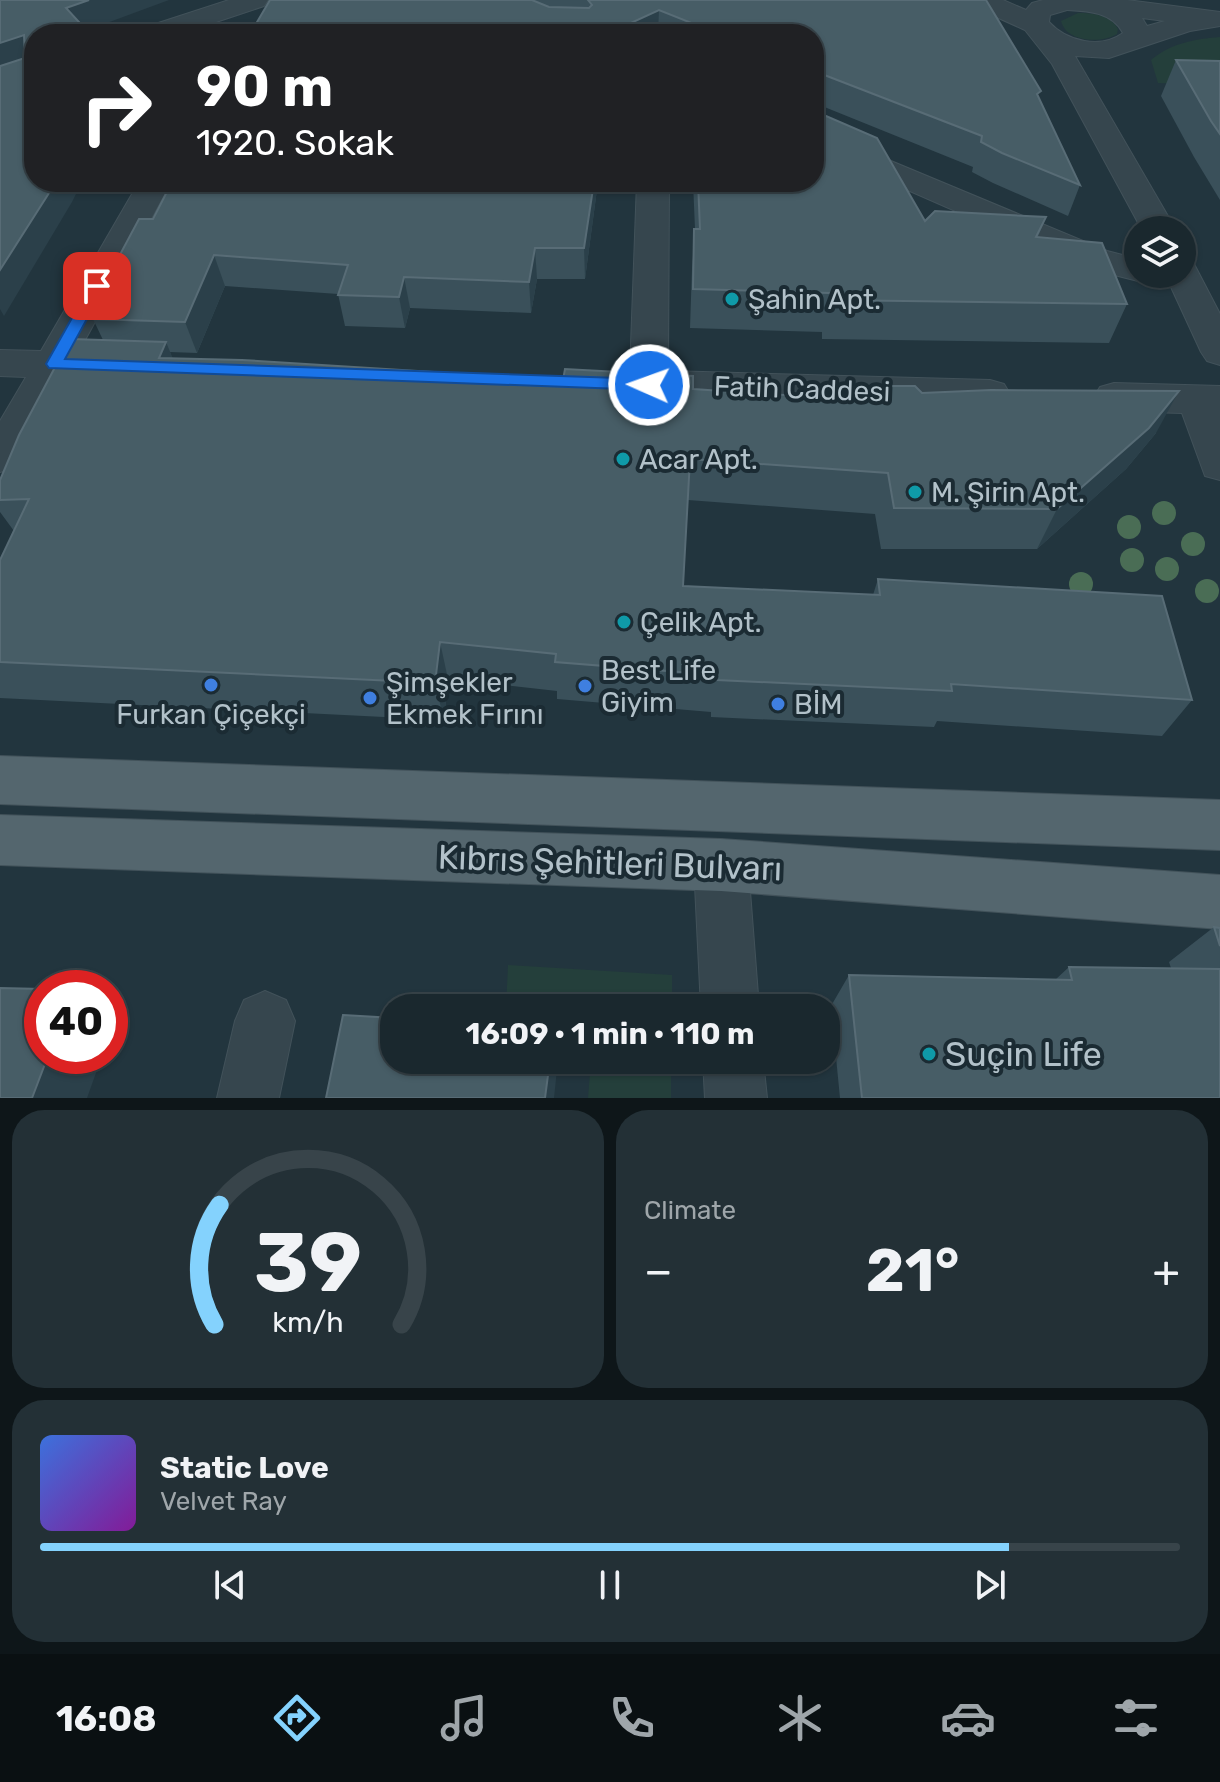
<!DOCTYPE html>
<html lang="en">
<head>
<meta charset="utf-8">
<style>
  body { margin:0; font-family:Rubik,sans-serif; background:#233036; color:#f1f3f6; height:100vh; display:flex; flex-direction:column; font-size:30px; white-space:nowrap }
  * { box-sizing:border-box; margin:0 }
  p { font-size:26px; color:#9fa6aa }
  .icon { flex:none; width:44px; height:44px; fill:none; stroke:currentColor; stroke-width:2; stroke-linecap:round; stroke-linejoin:round }
  .map { position:relative; height:1098px; overflow:hidden }
  .details { display:flex; flex-direction:column; gap:12px; padding:12px; background:#0e1619; flex:1 }
  .details>* { flex:none }
  .banner { position:absolute; left:24px; top:24px; width:800px; height:168px; border-radius:32px; box-shadow:0 2px 6px #0004,0 0 0 2px #38444a; background:#202124; color:#fff; overflow:hidden }
  .buttons { position:absolute; left:1124px; top:216px; display:grid; gap:16px }
  .buttons a { display:grid; place-items:center; width:72px; height:72px; border-radius:50%; background:#1a282e; box-shadow:0 2px 6px #0004,0 0 0 2px #38444a; font-size:40px }
  .speed { position:absolute; left:24px; top:970px; display:flex; gap:16px; font-size:40px; font-weight:700; text-align:center }
  .speed>* { display:grid; place-content:center; width:104px; height:104px; border-radius:50%; background:#1a282e; box-shadow:0 2px 6px #0004,0 0 0 2px #38444a; line-height:1 }
  .speed .limit { border:12px solid #d22; background:#fff; color:#111 }
  .pin { position:absolute; display:grid; place-items:center; width:68px; height:68px; color:#fff; margin:-34px; border-radius:16px; box-shadow:0 4px 12px #0006 }
  .me { position:absolute; width:88px; margin:-44px; rotate:272deg; stroke-linejoin:round; filter:drop-shadow(0 0 6px #0008) }
  .turn { display:flex; align-items:center; gap:28px; height:168px; padding:0 40px; font-size:36px }
  .turn .icon { width:104px; height:104px; stroke-width:2.5 }
  .turn b { display:block; font-size:56px; line-height:68px }
  .big { font-size:60px; font-weight:700; line-height:1.1 }
  .details .widget { flex:1; display:flex; flex-direction:column; justify-content:center; gap:12px; min-width:0; padding:0 28px; border-radius:32px; background:#233036 }
  .details .dial { align-items:center; gap:0 }
  .dial svg { height:208px; overflow:visible; fill:none; stroke:#38444a; stroke-width:7; stroke-linecap:round; text-anchor:middle }
  .dial text { fill:#f1f3f6; stroke:none }
  .song { display:flex; align-items:center; gap:24px }
  .cover { width:96px; height:96px; border-radius:12px; background:linear-gradient(135deg,hsl(220 70% 55%),hsl(290 70% 35%)) }
  .played { height:8px; border-radius:4px; background:linear-gradient(90deg,#84d2fd 85%,#38444a 85%) }
  .keys { display:flex; justify-content:space-around; direction:ltr }
  .heat { display:flex; justify-content:space-between; align-items:center; font-size:44px; direction:ltr }
  .details .tiles { flex:1; display:grid; gap:12px; grid-template-columns:1fr 1fr }
  .widget:last-child { grid-column:span 2 }
  .trip { position:absolute; left:380px; top:994px; width:460px; height:80px; border-radius:32px; background:#1a282e; box-shadow:0 2px 6px #0004,0 0 0 2px #38444a; font-weight:700; line-height:80px; text-align:center }
  .dock { display:flex; height:128px; justify-content:space-around; align-items:center; background:#0a1012; color:#9fa6aa }
  .dock .icon { width:56px; height:56px }
  .dock .on { color:#84d2fd }
  .dock b { font-size:36px; color:#f1f3f6 }
  .map>svg:first-child { display:block }
  .green { fill:#243f3b }
  .lines { fill:none; stroke-linecap:round; stroke-linejoin:round }
  .minor-casing { stroke:#42525a; stroke-width:2 }
  .major-casing { stroke:#42525a; stroke-width:2 }
  .minor { fill:#36464e; fill-rule:evenodd }
  .major { fill:#54666e; fill-rule:evenodd }
  .tree { fill:#4a6d55 }
  .wall { fill:#3a505a }
  .shaded-wall { fill:#2b404a }
  .building { fill:#475d66; stroke:#586c76; stroke-width:2 }
  .route { fill:#1a73e8; stroke:#114b97; stroke-width:2 }
  .culture-dot { fill:#0f9aa8; stroke:#1b2b33; stroke-width:3 }
  .shop-dot { fill:#3f7fe0; stroke:#1b2b33; stroke-width:3 }
  .labels { text-anchor:middle; dominant-baseline:central; stroke-width:8; stroke-linejoin:round; paint-order:stroke }
  .poi-label { font-size:28px; fill:#b2c1c9; stroke:#1b2b33; text-anchor:start }
  .street-label { font-size:28px; fill:#b2c1c9; stroke:#1b2b33 }
  .near-street-label { font-size:34px; fill:#b2c1c9; stroke:#1b2b33 }
  .near-poi-label { font-size:34px; fill:#b2c1c9; stroke:#1b2b33; text-anchor:start }
</style>
</head>
<body>
<div class="map">
<svg width="1220" height="1098" viewBox="0 0 1220 1098">
  <rect width="100%" height="100%" fill="#22353e"/>
  <!-- green -->
  <g class="green">
    <path d="M1078,13C1093,13 1110,15 1118,29L1117,34C1101,44 1066,42 1061,21Z"/>
    <path d="M1220,37V85L1158,83L1151,60C1171,43 1195,39 1220,37Z"/>
    <polygon points="508,965 672,975 672,1008 506,1008"/>
    <polygon points="591,1060 671,1060 671,1098 588,1098"/>
  </g>
  <g class="lines">
    <!-- minor casing -->
    <g class="minor-casing">
      <g id="minor">
        <polygon points="229,0 268,0 264,6 180,34 139,34 143,28"/>
        <path d="M968,0H1003L1026,10L1032,3L1043,0H1127L1220,12V26L1190,31L1109,58L1075,56L1176,230H1142L1052,64L1025,30L972,6ZM1067,10C1088,11 1112,12 1123,33C1101,49 1067,42 1049,22L1050,15ZM1142,18L1165,21L1147,26Z"/>
        <polygon points="814,129 1107,251 1138,259 1138,274 1153,274 1138,281 1083,267 814,149"/>
        <polygon points="139,182 171,182 78,353 114,354 128,358 133,367 128,376 114,380 64,378 15,468 0,472 0,421 26,377 0,376 0,350 41,351"/>
        <polygon points="637,182 669,182 668,371 990,380 1004,384 1010,394 1004,404 990,408 649,398 621,394 616,384 621,374 630,372"/>
        <polygon points="1182,261 1194,264 1220,314 1220,365 1207,361 1201,352 1165,274 1182,274"/>
        <polygon points="1114,383 1220,386 1220,480 1205,476 1182,413 1114,411 1100,407 1094,397 1100,387"/>
        <polygon points="721,839 740,846 748,865 759,1008 701,1008 694,865 702,846"/>
        <polygon points="265,991 286,1000 295,1021 279,1098 217,1098 235,1021 244,1000"/>
        <polygon points="703,1060 763,1060 767,1098 705,1098"/>
      </g>
    </g>
    <!-- major casing -->
    <g class="major-casing">
      <g id="major">
        <polygon points="0,756 1220,800 1220,850 0,804"/>
        <polygon points="0,815 721,839 1220,875 1220,929 721,891 0,865"/>
      </g>
    </g>
    <!-- minor -->
    <use href="#minor" class="minor"/>
    <!-- major -->
    <use href="#major" class="major"/>
  </g>
  <!-- trees -->
  <g class="tree">
    <circle cx="1164" cy="513" r="12"/>
    <circle cx="1129" cy="527" r="12"/>
    <circle cx="1193" cy="544" r="12"/>
    <circle cx="1132" cy="560" r="12"/>
    <circle cx="1167" cy="569" r="12"/>
    <circle cx="1081" cy="584" r="12"/>
    <circle cx="1207" cy="591" r="12"/>
  </g>
  <!-- wall -->
  <g class="wall">
    <polygon points="270,0 986,0 1039,98 1080,185 1068,216 993,183 972,172 973,167 817,104 819,113 925,221 1046,217 1038,237 1127,304 1109,343 822,339 822,332 690,328 692,268 695,229 693,182 814,182 814,34 250,34"/>
    <polygon points="1176,60 1220,61 1220,200 1194,157 1161,96"/>
    <polygon points="172,182 598,182 585,279 537,279 531,313 410,308 405,328 345,326 338,294 225,286 197,353 170,352 172,358 868,400 872,386 922,393 1156,433 1126,469 1037,549 881,549 875,514 688,500 683,586 873,595 878,579 1192,700 1162,736 937,721 934,727 711,717 711,712 557,699 557,691 448,679 444,720 0,698 0,560 14,531 0,512 0,480 103,340 93,319 102,300 99,294 153,219"/>
    <polygon points="1214,927 1220,928 1220,1098 840,1098 831,1006 849,975 1055,980 1069,967 1171,968 1169,962"/>
  </g>
  <!-- shaded-wall -->
  <g class="shaded-wall">
    <polygon points="89,0 169,0 77,34 66,8"/>
    <polygon points="659,10 658,34 607,34"/>
    <polygon points="24,35 34,58 0,72 0,43"/>
    <polygon points="56,182 82,182 72,202 4,316 0,309 0,270"/>
    <polygon points="594,182 598,182 585,279 584,248"/>
    <polygon points="535,248 537,279 531,313 529,282"/>
    <polygon points="214,255 225,286 197,353 185,322"/>
    <polygon points="404,277 410,308 405,328 399,297"/>
    <polygon points="166,342 184,385 159,358"/>
    <polygon points="1179,391 1156,433 1126,469 1037,549 1057,509"/>
    <polygon points="440,642 448,679 444,720 435,683"/>
    <polygon points="110,1018 115,1021 110,1035"/>
    <polygon points="48,1056 102,1056 87,1098 32,1098"/>
    <polygon points="550,1060 558,1060 554,1098 545,1098"/>
  </g>
  <!-- building -->
  <g class="building">
    <polygon points="0,0 89,0 66,8 90,34 34,34 34,182 56,182 0,270 0,66 25,58 24,35 0,43"/>
    <polygon points="270,0 532,0 549,7 589,8 592,5 588,0 986,0 1041,91 1037,94 1080,185 1002,153 981,142 982,136 814,71 814,34 719,34 659,10 607,34 250,34"/>
    <polygon points="1176,60 1220,61 1220,134 1211,121"/>
    <polygon points="814,103 817,103 819,113 877,138 925,221 935,211 1046,217 1036,237 1102,243 1127,304 830,300 830,293 693,289 694,229 700,229 698,182 814,182"/>
    <polygon points="172,182 594,182 584,248 535,248 529,282 404,277 399,297 338,295 348,265 214,255 185,322 93,319 106,294 99,294 139,219 153,219"/>
    <polygon points="70,339 166,342 159,358 242,360 563,380 565,369 693,376 693,389 875,401 872,386 915,386 922,393 991,390 1179,391 1149,428 1057,509 894,508 888,473 690,459 683,586 880,595 878,579 1162,596 1192,700 951,684 952,691 717,680 717,675 555,662 556,654 440,642 435,683 0,662 0,560 29,499 0,500 0,480 19,435"/>
    <polygon points="1214,927 1220,928 1220,946"/>
    <polygon points="1069,967 1220,969 1220,1098 862,1098 849,975 1072,980"/>
    <polygon points="0,988 42,989 42,1056 48,1056 32,1098 0,1098"/>
    <polygon points="343,1015 394,1018 394,1060 550,1060 545,1098 326,1098"/>
  </g>
  <!-- route -->
  <polygon class="route" points="97,281 105,286 65,359 649,379 657,385 649,390 49,368 46,364 90,286"/>
  <!-- markers -->
  <g class="culture-dot">
    <circle cx="732" cy="299" r="8"/>
    <circle cx="623" cy="459" r="8"/>
    <circle cx="915" cy="492" r="8"/>
    <circle cx="624" cy="622" r="8"/>
    <circle cx="929" cy="1054" r="8"/>
  </g>
  <g class="shop-dot">
    <circle cx="211" cy="685" r="8"/>
    <circle cx="585" cy="686" r="8"/>
    <circle cx="370" cy="698" r="8"/>
    <circle cx="778" cy="704" r="8"/>
  </g>
  <g class="labels">
    <!-- poi labels -->
    <g class="poi-label">
      <text x="748" y="299">Şahin Apt.</text>
      <text x="639" y="459">Acar Apt.</text>
      <text x="931" y="492">M. Şirin Apt.</text>
      <text x="640" y="622">Çelik Apt.</text>
      <text x="601" y="670">Best Life<tspan x="601" dy="32">Giyim</tspan></text>
      <text x="386" y="682">Şimşekler<tspan x="386" dy="32">Ekmek Fırını</tspan></text>
      <text x="794" y="704">BİM</text>
      <text x="211" y="714" text-anchor="middle">Furkan Çiçekçi</text>
    </g>
    <!-- street labels -->
    <g class="street-label">
      <text transform="translate(802 389) rotate(2)">Fatih Caddesi</text>
    </g>
    <!-- near-street labels -->
    <g class="near-street-label">
      <text transform="translate(610 863) rotate(2)">Kıbrıs Şehitleri Bulvarı</text>
    </g>
    <!-- near-poi labels -->
    <g class="near-poi-label">
      <text x="945" y="1054">Suçin Life</text>
    </g>
  </g>
</svg>
<div class="buttons">
<a><svg class="icon" aria-label="layers" viewBox="0 0 24 24"><path d="M12 4l9 5-9 5-9-5zM3 14l9 5 9-5"/></svg></a>
</div>
<div class="speed"><div class="limit">40</div></div>
<div class="pin" style="left:97px;top:286px;background:#d93025"><svg class="icon" aria-label="arrive" viewBox="0 0 24 24"><path d="M6 21V4h12l-3 4 3 4H6"/></svg></div>
<svg class="me" style="left:649px;top:385px" viewBox="-20 -20 40 40"><circle r="17" fill="#1a73e8" stroke="#fff" stroke-width="3"/><path d="M0-11L8 9 0 5-8 9z" fill="#fff"/></svg>
<div class="trip">16:09 · 1 min · 110 m</div>
<div class="banner">
<div class="turn"><svg class="icon" aria-label="right" viewBox="0 0 24 24"><path d="M7 20v-9h11M14 6l5 5-5 5"/></svg><div><b>90 m</b>1920. Sokak</div></div>
</div>
</div>
<section class="details">
<div class="tiles">
<div class="widget dial"><svg viewBox="0 0 100 80">
<path d="M14 69A42 42 0 1 1 86 69"/>
<path d="M14 69A42 42 0 0 1 16 23" stroke="#84d2fd"/>
<text x="50" y="56" font-size="32" font-weight="700">39</text>
<text x="50" y="72" font-size="11">km/h</text>
</svg></div>
<div class="widget"><p>Climate</p>
<div class="heat"><a>−</a><b class="big">21°</b><a>+</a></div>
</div>
<div class="widget">
<div class="song"><i class="cover"></i><div><b>Static Love</b><p>Velvet Ray</p></div></div>
<div class="played"></div>
<div class="keys"><svg class="icon" aria-label="previous" viewBox="0 0 24 24"><path d="M18 5L8 12l10 7zM5 5v14"/></svg><svg class="icon" aria-label="pause" viewBox="0 0 24 24"><path d="M8 5v14M16 5v14"/></svg><svg class="icon" aria-label="next" viewBox="0 0 24 24"><path d="M6 5l10 7-10 7zM19 5v14"/></svg></div>
</div>
</div>
</section>
<nav class="dock">
<b>16:08</b>
<svg class="icon on" aria-label="directions" viewBox="0 0 24 24"><path d="M12 3l9 9-9 9-9-9zM9 14v-3h6M13 9l2 2-2 2"/></svg>
<svg class="icon" aria-label="music" viewBox="0 0 24 24"><path d="M9 18V5l10-2v13"/><circle cx="6" cy="18" r="3"/><circle cx="16" cy="16" r="3"/></svg>
<svg class="icon" aria-label="phone" viewBox="0 0 24 24"><path d="M5 4h4l2 5-3 2q2 4 5 5l2-3 5 2v4C11 20 4 13 5 4z"/></svg>
<svg class="icon" aria-label="climate" viewBox="0 0 24 24"><path d="M12 3v18M4 7l16 10M4 17L20 7"/></svg>
<svg class="icon" aria-label="car" viewBox="0 0 24 24"><path d="M5 17H2v-5l4-1 3-4h7l3 4 3 1v5h-3M9 17h6M6 11h13"/><circle cx="7" cy="17" r="2"/><circle cx="17" cy="17" r="2"/></svg>
<svg class="icon" aria-label="filters" viewBox="0 0 24 24"><path d="M4 7h16M4 17h16"/><circle cx="9" cy="7" r="2"/><circle cx="15" cy="17" r="2"/></svg>
</nav>
</body>
</html>
